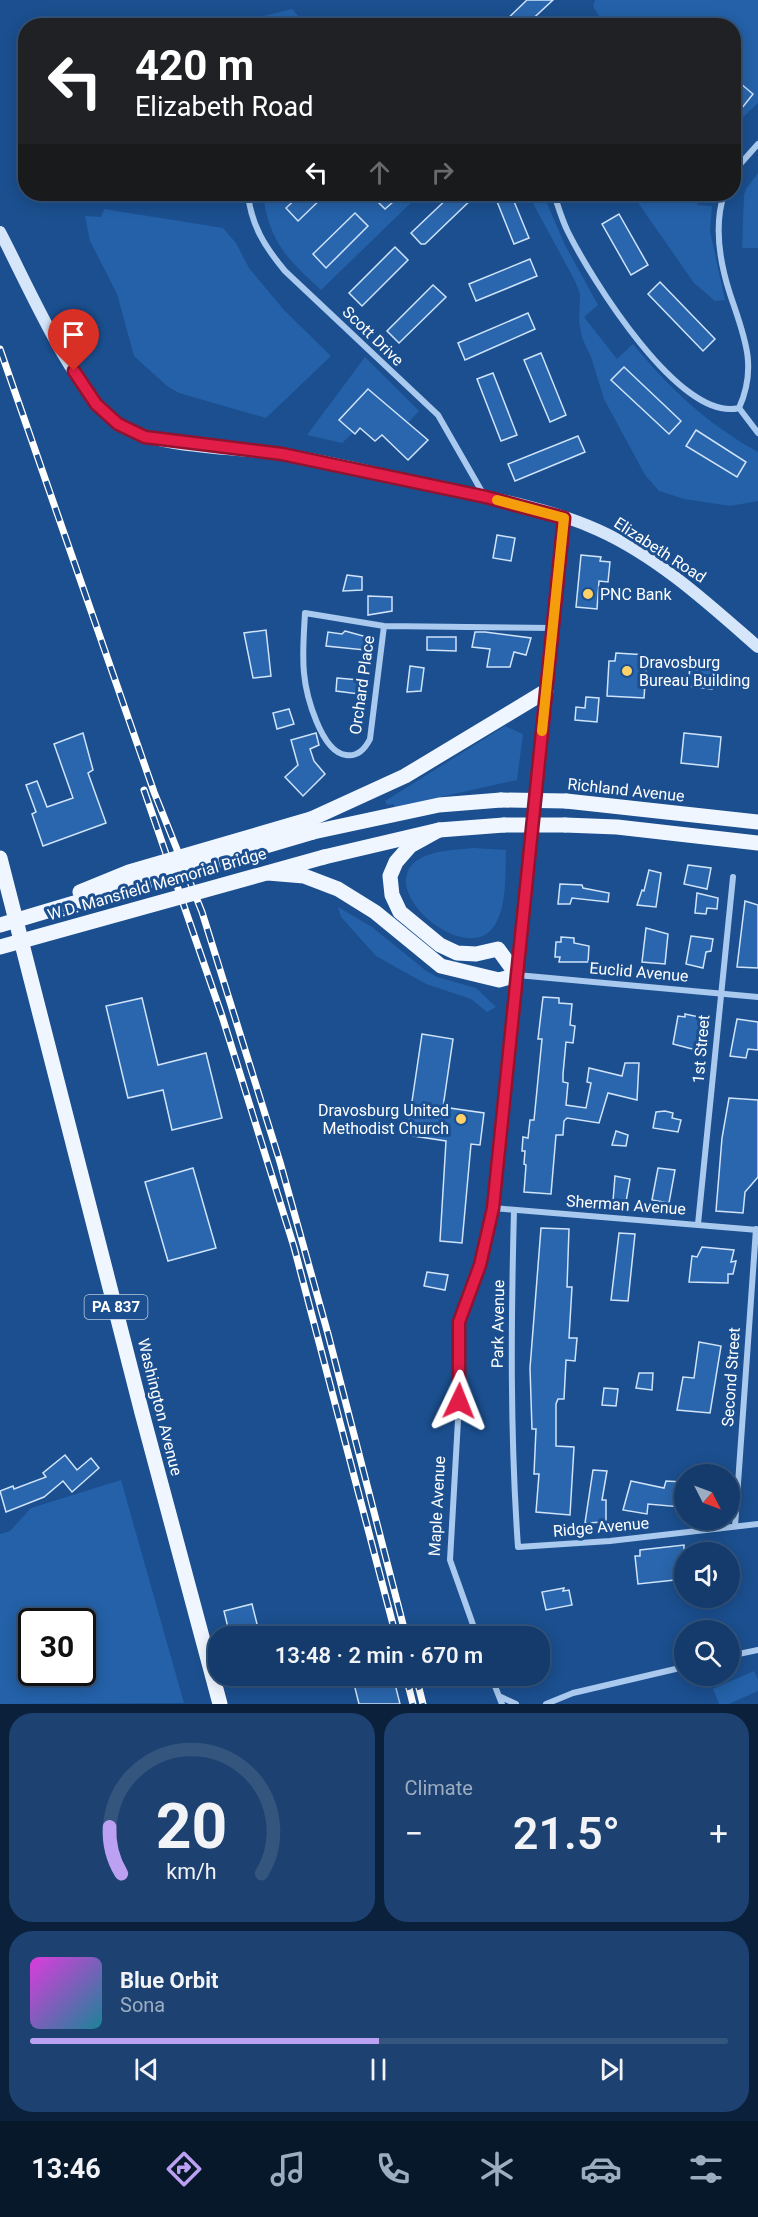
<!DOCTYPE html>
<html lang="en">
<head>
<meta charset="utf-8">
<style>
  body { margin:0; font-family:Roboto,sans-serif; background:#1d4271; color:#f1f3f6; height:100vh; display:flex; flex-direction:column; font-size:22px; white-space:nowrap }
  * { box-sizing:border-box; margin:0 }
  p { font-size:20px; color:#9dadc1 }
  .icon { flex:none; width:33px; height:33px; fill:none; stroke:currentColor; stroke-width:2; stroke-linecap:round; stroke-linejoin:round }
  .map { position:relative; height:1704px; overflow:hidden }
  .sheet { display:flex; flex-direction:column; gap:9px; padding:9px; background:#0b203b; flex:1 }
  .sheet>* { flex:none }
  .guide { position:absolute; left:18px; top:18px; width:723px; height:183px; border-radius:24px; box-shadow:0 3px 15px #0003,0 0 0 2px #33557e; background:#202124; color:#fff; overflow:hidden }
  .needle { width:39px; rotate:132deg }
  .controls { position:absolute; left:674px; top:1464px; display:grid; gap:12px }
  .controls a { display:grid; place-items:center; width:66px; height:66px; border-radius:50%; background:#143b6b; box-shadow:0 3px 15px #0003,0 0 0 2px #33557e; font-size:30px }
  .speed { position:absolute; left:18px; top:1608px; display:flex; gap:12px; font-size:30px; font-weight:700; text-align:center }
  .speed>* { display:grid; place-content:center; width:78px; height:78px; border-radius:50%; background:#143b6b; box-shadow:0 3px 15px #0003,0 0 0 2px #33557e; line-height:1 }
  .speed .limit { border:3px solid #111; border-radius:9px; background:#fff; color:#111 }
  .pin { position:absolute; display:grid; place-items:center; width:51px; height:51px; color:#fff; margin:-62px -26px; border-radius:50% 50% 50% 0; rotate:-45deg; box-shadow:0 0 6px #0007 }
  .pin .icon { rotate:45deg }
  .me { position:absolute; width:66px; margin:-33px; rotate:2deg; stroke-linejoin:round; filter:drop-shadow(0 0 4px #0008) }
  .turn { display:flex; align-items:center; gap:21px; height:126px; padding:0 18px; font-size:27px }
  .turn .icon { width:78px; height:78px; stroke-width:2.5 }
  .turn b { display:block; font-size:42px; line-height:51px }
  .lanes { display:flex; align-items:center; height:57px; padding:0 18px; background:#0003; justify-content:center; gap:30px; direction:ltr }
  .lanes .off { opacity:.35 }
  .big { font-size:45px; font-weight:600; line-height:1.1 }
  .sheet .widget { flex:1; display:flex; flex-direction:column; justify-content:center; gap:9px; min-width:0; padding:0 21px; border-radius:24px; background:#1d4271 }
  .sheet .dial { align-items:center; gap:0 }
  .dial svg { height:156px; overflow:visible; fill:none; stroke:#33557e; stroke-width:7; stroke-linecap:round; text-anchor:middle }
  .dial text { fill:#f1f3f6; stroke:none }
  .song { display:flex; align-items:center; gap:18px }
  .cover { width:72px; height:72px; border-radius:9px; background:linear-gradient(135deg,hsl(300 70% 55%),hsl(190 70% 35%)) }
  .played { height:6px; border-radius:3px; background:linear-gradient(90deg,#bca0f2 50%,#33557e 50%) }
  .keys { display:flex; justify-content:space-around; direction:ltr }
  .heat { display:flex; justify-content:space-between; align-items:center; font-size:33px; direction:ltr }
  .sheet .tiles { flex:1; display:grid; gap:9px; grid-template-columns:1fr 1fr }
  .widget:last-child { grid-column:span 2 }
  .trip { position:absolute; left:208px; top:1626px; width:342px; height:60px; border-radius:24px; background:#143b6b; box-shadow:0 3px 15px #0003,0 0 0 2px #33557e; font-weight:600; line-height:60px; text-align:center }
  .tabs { display:flex; height:96px; justify-content:space-around; align-items:center; background:#08182b; color:#9dadc1 }
  .tabs .icon { width:42px; height:42px }
  .tabs .on { color:#bca0f2 }
  .tabs b { font-size:27px; color:#f1f3f6 }
  .map>svg:first-child { display:block }
  .green { fill:#2461a8; fill-rule:evenodd }
  .building { fill:#2a66ad; stroke:#cfe3fa; stroke-width:1.5 }
  .lines { fill:none; stroke-linecap:round; stroke-linejoin:round }
  .minor { stroke:#a9c9ee; stroke-width:6 }
  .secondary { stroke:#d6e6fa; stroke-width:12 }
  .primary { stroke:#f0f6ff; stroke-width:15 }
  .rail-casing { stroke:#fff; stroke-width:7 }
  .rail { stroke:#1b4f8f; stroke-width:4.5; stroke-dasharray:14; stroke-linecap:butt }
  .primary-bridge { stroke:#f0f6ff; stroke-width:15 }
  .route-casing { stroke:#92132f; stroke-width:15 }
  .route { stroke:#e11d48; stroke-width:10 }
  .slow { stroke:#f59e0b; stroke-width:10 }
  .poi-dot { fill:#ffd166; stroke:#1b4f8f; stroke-width:2 }
  .labels { text-anchor:middle; dominant-baseline:central; stroke-width:6; stroke-linejoin:round; paint-order:stroke }
  .shield { fill:#1b4f8f; stroke:#bbcadd; stroke-width:1.5 }
  .shield-label { font-size:15px; font-weight:bold; fill:#fff }
  .street-label { font-size:16px; fill:#fff; stroke:#1b4f8f }
  .poi-label { font-size:16px; fill:#fff; stroke:#1b4f8f; text-anchor:start }
</style>
</head>
<body>
<div class="map">
<svg width="758" height="1704" viewBox="0 0 758 1704">
  <rect width="100%" height="100%" fill="#1b4f8f"/>
  <!-- green -->
  <g class="green">
    <polygon points="595,0 758,0 758,103 734,126 734,26 604,25 593,6"/>
    <polygon points="292,9 306,25 228,25"/>
    <polygon points="758,173 758,248 742,248 744,195 746,189"/>
    <path d="M276,194H420L321,290C290,261 271,245 264,201H258L257,195L272,198Z"/>
    <path d="M528,194H543L565,245L598,305L584,317L617,359L633,344C670,389 706,423 758,452V501L730,506L684,499L659,491L645,475L604,399L591,357L582,338L579,321L580,294L575,281Z"/>
    <polygon points="632,194 702,194 697,205 712,206 710,231 725,300 715,301 694,283"/>
    <polygon points="104,209 223,228 236,243 249,268 284,310 331,356 266,418 179,393 167,386 134,356 117,294 90,241 85,216 101,217"/>
    <polygon points="365,357 419,411 407,424 368,389 340,420 353,433 342,443 307,435"/>
    <polygon points="505,726 523,734 517,780 395,807 393,804 387,805 385,801"/>
    <path d="M473,848L506,850C505,874 508,911 491,930C460,963 373,887 419,859C434,850 456,850 473,848Z"/>
    <polygon points="338,907 372,927 425,970 437,977 476,988 496,1007 487,1012 471,999 426,984 376,956 341,917"/>
    <path d="M121,1480L184,1703L0,1704V1534L10,1531L31,1508ZM32,1622H82V1672H32Z"/>
    <polygon points="754,1671 758,1679 758,1691 729,1704 719,1704 713,1689"/>
  </g>
  <!-- building -->
  <g class="building">
    <polygon points="527,0 553,0 525,26 500,26"/>
    <polygon points="734,78 753,94 742,108 734,101"/>
    <polygon points="301,194 326,194 298,221 286,208"/>
    <polygon points="370,194 402,194 385,209"/>
    <polygon points="452,194 477,194 425,244 421,244 411,233"/>
    <polygon points="494,194 511,194 529,238 514,244"/>
    <polygon points="355,213 368,226 326,268 313,254"/>
    <polygon points="619,214 648,265 631,275 602,224"/>
    <polygon points="395,247 408,260 362,306 349,293"/>
    <polygon points="530,259 537,276 476,301 469,284"/>
    <polygon points="660,282 715,339 703,351 648,294"/>
    <polygon points="433,285 446,297 399,343 387,331"/>
    <polygon points="528,313 535,329 465,360 458,343"/>
    <polygon points="541,353 566,415 550,422 524,360"/>
    <polygon points="624,367 681,421 669,434 611,380"/>
    <polygon points="493,373 517,435 501,441 477,379"/>
    <polygon points="368,389 428,440 408,460 382,435 375,441 360,428 355,434 339,420"/>
    <polygon points="696,430 746,462 737,477 686,446"/>
    <polygon points="578,436 585,452 515,481 508,464"/>
    <polygon points="497,535 515,538 511,561 493,558"/>
    <polygon points="581,555 601,557 600,561 610,562 608,582 599,581 597,609 576,607"/>
    <polygon points="347,575 362,577 362,590 343,591"/>
    <polygon points="368,596 392,597 392,611 368,615"/>
    <polygon points="266,630 271,676 253,678 244,633"/>
    <polygon points="345,631 367,637 365,650 326,646 328,632 342,634"/>
    <polygon points="475,632 485,632 531,638 526,655 514,652 510,667 487,667 490,649 472,647"/>
    <polygon points="427,637 456,637 456,651 427,650"/>
    <polygon points="616,653 647,655 644,698 607,696 609,661 615,661"/>
    <polygon points="410,666 424,668 421,691 407,692"/>
    <polygon points="690,666 714,668 712,689 688,686"/>
    <polygon points="337,678 360,680 359,694 336,691"/>
    <polygon points="586,697 599,698 597,722 575,720 576,707 585,708"/>
    <polygon points="289,709 294,724 277,729 273,713"/>
    <polygon points="83,733 93,770 88,773 106,823 43,846 32,814 36,812 26,785 37,781 47,807 73,798 54,744"/>
    <polygon points="316,733 319,745 310,749 314,761 325,774 303,796 285,777 298,765 291,740"/>
    <polygon points="684,733 721,737 718,767 681,763"/>
    <polygon points="688,865 711,868 707,889 684,884"/>
    <polygon points="649,870 661,873 656,907 637,905 642,890 644,891"/>
    <polygon points="560,884 582,885 583,888 609,893 608,902 572,898 570,904 558,904"/>
    <polygon points="697,893 718,898 717,909 707,908 706,914 695,913"/>
    <polygon points="745,901 758,905 758,968 737,967"/>
    <polygon points="646,928 668,934 665,964 642,962"/>
    <polygon points="691,936 713,939 711,951 706,952 703,968 686,964"/>
    <polygon points="561,937 574,938 574,943 589,946 588,962 559,962 560,957 555,957 556,942 561,942"/>
    <polygon points="543,997 559,998 559,1003 572,1004 570,1025 575,1026 573,1043 566,1042 563,1074 563,1082 568,1083 566,1105 586,1108 591,1083 587,1082 589,1068 622,1076 625,1063 639,1063 637,1100 608,1093 599,1123 567,1118 564,1121 563,1135 556,1135 551,1194 524,1192 526,1165 524,1164 525,1151 522,1151 523,1137 528,1138 530,1120 534,1120 542,1039 538,1039"/>
    <polygon points="142,998 158,1065 206,1053 222,1118 172,1130 163,1090 128,1098 106,1006"/>
    <polygon points="685,1014 704,1018 700,1051 673,1044 678,1016 685,1017"/>
    <polygon points="737,1019 758,1022 758,1050 748,1049 746,1058 730,1056"/>
    <polygon points="422,1034 453,1039 443,1107 484,1113 480,1145 471,1144 462,1243 440,1241 446,1141 407,1135"/>
    <polygon points="729,1098 758,1100 758,1177 745,1192 743,1213 716,1211 722,1138"/>
    <polygon points="665,1111 673,1113 672,1118 681,1120 678,1132 653,1128 656,1112"/>
    <polygon points="616,1131 628,1135 626,1146 612,1145"/>
    <polygon points="193,1168 216,1248 168,1261 145,1182"/>
    <polygon points="658,1168 675,1170 669,1203 652,1200"/>
    <polygon points="615,1176 630,1179 626,1202 613,1201"/>
    <polygon points="541,1228 569,1229 567,1287 572,1287 569,1338 577,1338 575,1361 566,1360 564,1399 558,1399 556,1404 556,1446 574,1447 570,1515 536,1512 539,1474 534,1474 536,1429 532,1429 530,1368"/>
    <polygon points="619,1233 635,1234 628,1301 611,1300"/>
    <polygon points="702,1247 734,1250 731,1262 736,1261 733,1274 728,1274 728,1283 689,1282 692,1256 697,1257"/>
    <polygon points="427,1272 448,1275 445,1290 424,1286"/>
    <polygon points="699,1342 721,1346 710,1413 677,1410 683,1377 694,1378"/>
    <polygon points="639,1373 653,1373 652,1390 636,1388"/>
    <polygon points="604,1388 618,1389 616,1406 602,1405"/>
    <polygon points="65,1455 77,1470 91,1458 99,1468 72,1492 63,1481 44,1497 6,1512 0,1491 13,1486 14,1489 46,1477 43,1473"/>
    <polygon points="593,1470 607,1471 602,1500 606,1500 606,1522 585,1523"/>
    <polygon points="631,1481 664,1488 666,1481 684,1482 681,1507 648,1504 647,1514 623,1510"/>
    <polygon points="684,1545 684,1579 638,1584 635,1556 640,1556 640,1550"/>
    <polygon points="564,1588 563,1591 569,1590 572,1605 546,1610 542,1592"/>
    <polygon points="252,1604 260,1636 230,1636 224,1611"/>
    <polygon points="352,1676 393,1676 400,1704 359,1704"/>
  </g>
  <g class="lines">
    <!-- minor -->
    <g class="minor">
      <polyline points="734,171 758,144"/>
      <path d="M248,194C251,225 265,247 285,271L438,415L485,497"/>
      <path d="M554,194C558,206 562,220 568,232C591,278 680,423 739,408C758,366 744,336 730,294C720,263 714,225 724,194"/>
      <polyline points="739,408 758,433"/>
      <path d="M384,626L370,739C365,749 358,757 346,755C321,752 306,695 304,673C302,653 304,633 305,613L384,626L553,628"/>
      <polyline points="493,1208 758,1230"/>
      <path d="M514,1210C511,1323 510,1434 518,1547L610,1541L758,1524"/>
      <polyline points="698,1224 733,877"/>
      <polyline points="735,1526 756,1229"/>
      <polyline points="477,1636 450,1560 458,1420 459,1322 480,1265 493,1208 517,975 758,997"/>
      <polyline points="729,1656 758,1650"/>
      <polyline points="491,1676 502,1704"/>
      <polyline points="501,1697 516,1704"/>
      <polyline points="546,1704 573,1693 684,1667"/>
    </g>
    <!-- secondary -->
    <g class="secondary">
      <path d="M0,232C26,281 74,394 118,424C154,449 235,448 280,454C331,461 383,475 433,486C488,497 547,507 598,530C658,557 709,604 758,647"/>
      <polyline points="517,975 564,517"/>
    </g>
    <!-- primary -->
    <g class="primary">
      <polyline points="566,801 758,822"/>
      <polyline points="311,819 405,776 546,691"/>
      <polyline points="565,825 617,827 758,843"/>
      <polyline points="313,832 439,805 501,800"/>
      <polyline points="324,857 439,830 504,825"/>
      <polyline points="0,858 142,1413 220,1704"/>
      <polyline points="268,873 304,876 338,889 375,912 441,966 499,980 517,975 498,949 476,954 457,953 440,945 400,912 392,895 390,876 396,862 410,846 439,830"/>
    </g>
    <!-- rail casing -->
    <g class="rail-casing">
      <g id="rail">
        <polyline points="0,349 154,792 202,912 280,1162 328,1334 406,1636"/>
        <polyline points="144,790 222,1016 294,1247 396,1636"/>
        <polyline points="406,1676 413,1704"/>
        <polyline points="416,1676 423,1704"/>
      </g>
    </g>
    <!-- rail -->
    <use href="#rail" class="rail"/>
    <!-- primary-bridge -->
    <g class="primary-bridge">
      <polyline points="501,800 566,801"/>
      <polyline points="504,825 565,825"/>
      <polyline points="80,892 129,872 311,819"/>
      <polyline points="0,925 313,832"/>
      <polyline points="0,947 324,857"/>
    </g>
  </g>
  <g class="lines">
    <!-- route casing -->
    <g class="route-casing">
      <polyline id="route" points="74,371 96,404 118,424 145,437 282,454 486,497 564,518 493,1208 480,1265 459,1322 459,1401"/>
    </g>
    <!-- route -->
    <use href="#route" class="route"/>
    <!-- slow -->
    <polyline class="slow" points="497,500 564,518 542,731"/>
  </g>
  <!-- markers -->
  <g class="poi-dot">
    <circle cx="588" cy="594" r="6"/>
    <circle cx="627" cy="671" r="6"/>
    <circle cx="461" cy="1119" r="6"/>
  </g>
  <g class="labels">
    <!-- shield labels -->
    <rect class="shield" x="84.5" y="1295" width="63" height="24" rx="4.5"/>
    <g class="shield-label">
      <text x="116" y="1307">PA 837</text>
    </g>
    <!-- street labels -->
    <g class="street-label">
      <text transform="translate(373 336) rotate(44)">Scott Drive</text>
      <text transform="translate(660 550) rotate(33)">Elizabeth Road</text>
      <text transform="translate(362 685) rotate(-82)">Orchard Place</text>
      <text transform="translate(626 790) rotate(6)">Richland Avenue</text>
      <text transform="translate(157 884) rotate(-16)">W.D. Mansfield Memorial Bridge</text>
      <text transform="translate(639 972) rotate(5)">Euclid Avenue</text>
      <text transform="translate(701 1049) rotate(-85)">1st Street</text>
      <text transform="translate(626 1205) rotate(4)">Sherman Avenue</text>
      <text transform="translate(498 1324) rotate(-89)">Park Avenue</text>
      <text transform="translate(731 1377) rotate(-86)">Second Street</text>
      <text transform="translate(160 1407) rotate(76)">Washington Avenue</text>
      <text transform="translate(437 1506) rotate(-87)">Maple Avenue</text>
      <text transform="translate(601 1527) rotate(-5)">Ridge Avenue</text>
    </g>
    <!-- poi labels -->
    <g class="poi-label">
      <text x="600" y="594">PNC Bank</text>
      <text x="639" y="662">Dravosburg<tspan x="639" dy="18">Bureau Building</tspan></text>
      <text x="449" y="1110" text-anchor="end">Dravosburg United<tspan x="449" dy="18">Methodist Church</tspan></text>
    </g>
  </g>
</svg>
<div class="controls">
<a><svg class="needle" viewBox="-14 -14 28 28"><path d="M0-13l5 13h-10z" fill="#e53935"/><path d="M0 13l5-13h-10z" fill="#9dadc1"/></svg></a>
<a><svg class="icon" aria-label="sound" viewBox="0 0 24 24"><path d="M4 9h4l5-4v14l-5-4H4zM17 9q2 3 0 6"/></svg></a>
<a><svg class="icon" aria-label="search" viewBox="0 0 24 24"><circle cx="10" cy="10" r="6"/><path d="M15 15l6 6"/></svg></a>
</div>
<div class="speed"><div class="limit">30</div></div>
<div class="pin" style="left:74px;top:371px;background:#d93025"><svg class="icon" aria-label="arrive" viewBox="0 0 24 24"><path d="M6 21V4h12l-3 4 3 4H6"/></svg></div>
<svg class="me" style="left:459px;top:1401px" viewBox="-20 -20 40 40"><path d="M0-17L14 15 0 8-14 15z" fill="#e11d48" stroke="#fff" stroke-width="4"/></svg>
<div class="trip">13:48 · 2 min · 670 m</div>
<div class="guide">
<div class="turn"><svg class="icon" aria-label="left" viewBox="0 0 24 24"><path d="M17 20v-9H6M10 6l-5 5 5 5"/></svg><div><b>420 m</b>Elizabeth Road</div></div>
<div class="lanes"><svg class="icon" aria-label="left" viewBox="0 0 24 24"><path d="M17 20v-9H6M10 6l-5 5 5 5"/></svg><svg class="icon off" aria-label="ahead" viewBox="0 0 24 24"><path d="M12 20V5M6 11l6-6 6 6"/></svg><svg class="icon off" aria-label="right" viewBox="0 0 24 24"><path d="M7 20v-9h11M14 6l5 5-5 5"/></svg></div>
</div>
</div>
<section class="sheet">
<div class="tiles">
<div class="widget dial"><svg viewBox="0 0 100 80">
<path d="M14 69A42 42 0 1 1 86 69"/>
<path d="M14 69A42 42 0 0 1 8 45" stroke="#bca0f2"/>
<text x="50" y="56" font-size="32" font-weight="700">20</text>
<text x="50" y="72" font-size="11">km/h</text>
</svg></div>
<div class="widget"><p>Climate</p>
<div class="heat"><a>−</a><b class="big">21.5°</b><a>+</a></div>
</div>
<div class="widget">
<div class="song"><i class="cover"></i><div><b>Blue Orbit</b><p>Sona</p></div></div>
<div class="played"></div>
<div class="keys"><svg class="icon" aria-label="previous" viewBox="0 0 24 24"><path d="M18 5L8 12l10 7zM5 5v14"/></svg><svg class="icon" aria-label="pause" viewBox="0 0 24 24"><path d="M8 5v14M16 5v14"/></svg><svg class="icon" aria-label="next" viewBox="0 0 24 24"><path d="M6 5l10 7-10 7zM19 5v14"/></svg></div>
</div>
</div>
</section>
<nav class="tabs">
<b>13:46</b>
<svg class="icon on" aria-label="directions" viewBox="0 0 24 24"><path d="M12 3l9 9-9 9-9-9zM9 14v-3h6M13 9l2 2-2 2"/></svg>
<svg class="icon" aria-label="music" viewBox="0 0 24 24"><path d="M9 18V5l10-2v13"/><circle cx="6" cy="18" r="3"/><circle cx="16" cy="16" r="3"/></svg>
<svg class="icon" aria-label="phone" viewBox="0 0 24 24"><path d="M5 4h4l2 5-3 2q2 4 5 5l2-3 5 2v4C11 20 4 13 5 4z"/></svg>
<svg class="icon" aria-label="climate" viewBox="0 0 24 24"><path d="M12 3v18M4 7l16 10M4 17L20 7"/></svg>
<svg class="icon" aria-label="car" viewBox="0 0 24 24"><path d="M5 17H2v-5l4-1 3-4h7l3 4 3 1v5h-3M9 17h6M6 11h13"/><circle cx="7" cy="17" r="2"/><circle cx="17" cy="17" r="2"/></svg>
<svg class="icon" aria-label="filters" viewBox="0 0 24 24"><path d="M4 7h16M4 17h16"/><circle cx="9" cy="7" r="2"/><circle cx="15" cy="17" r="2"/></svg>
</nav>
</body>
</html>
